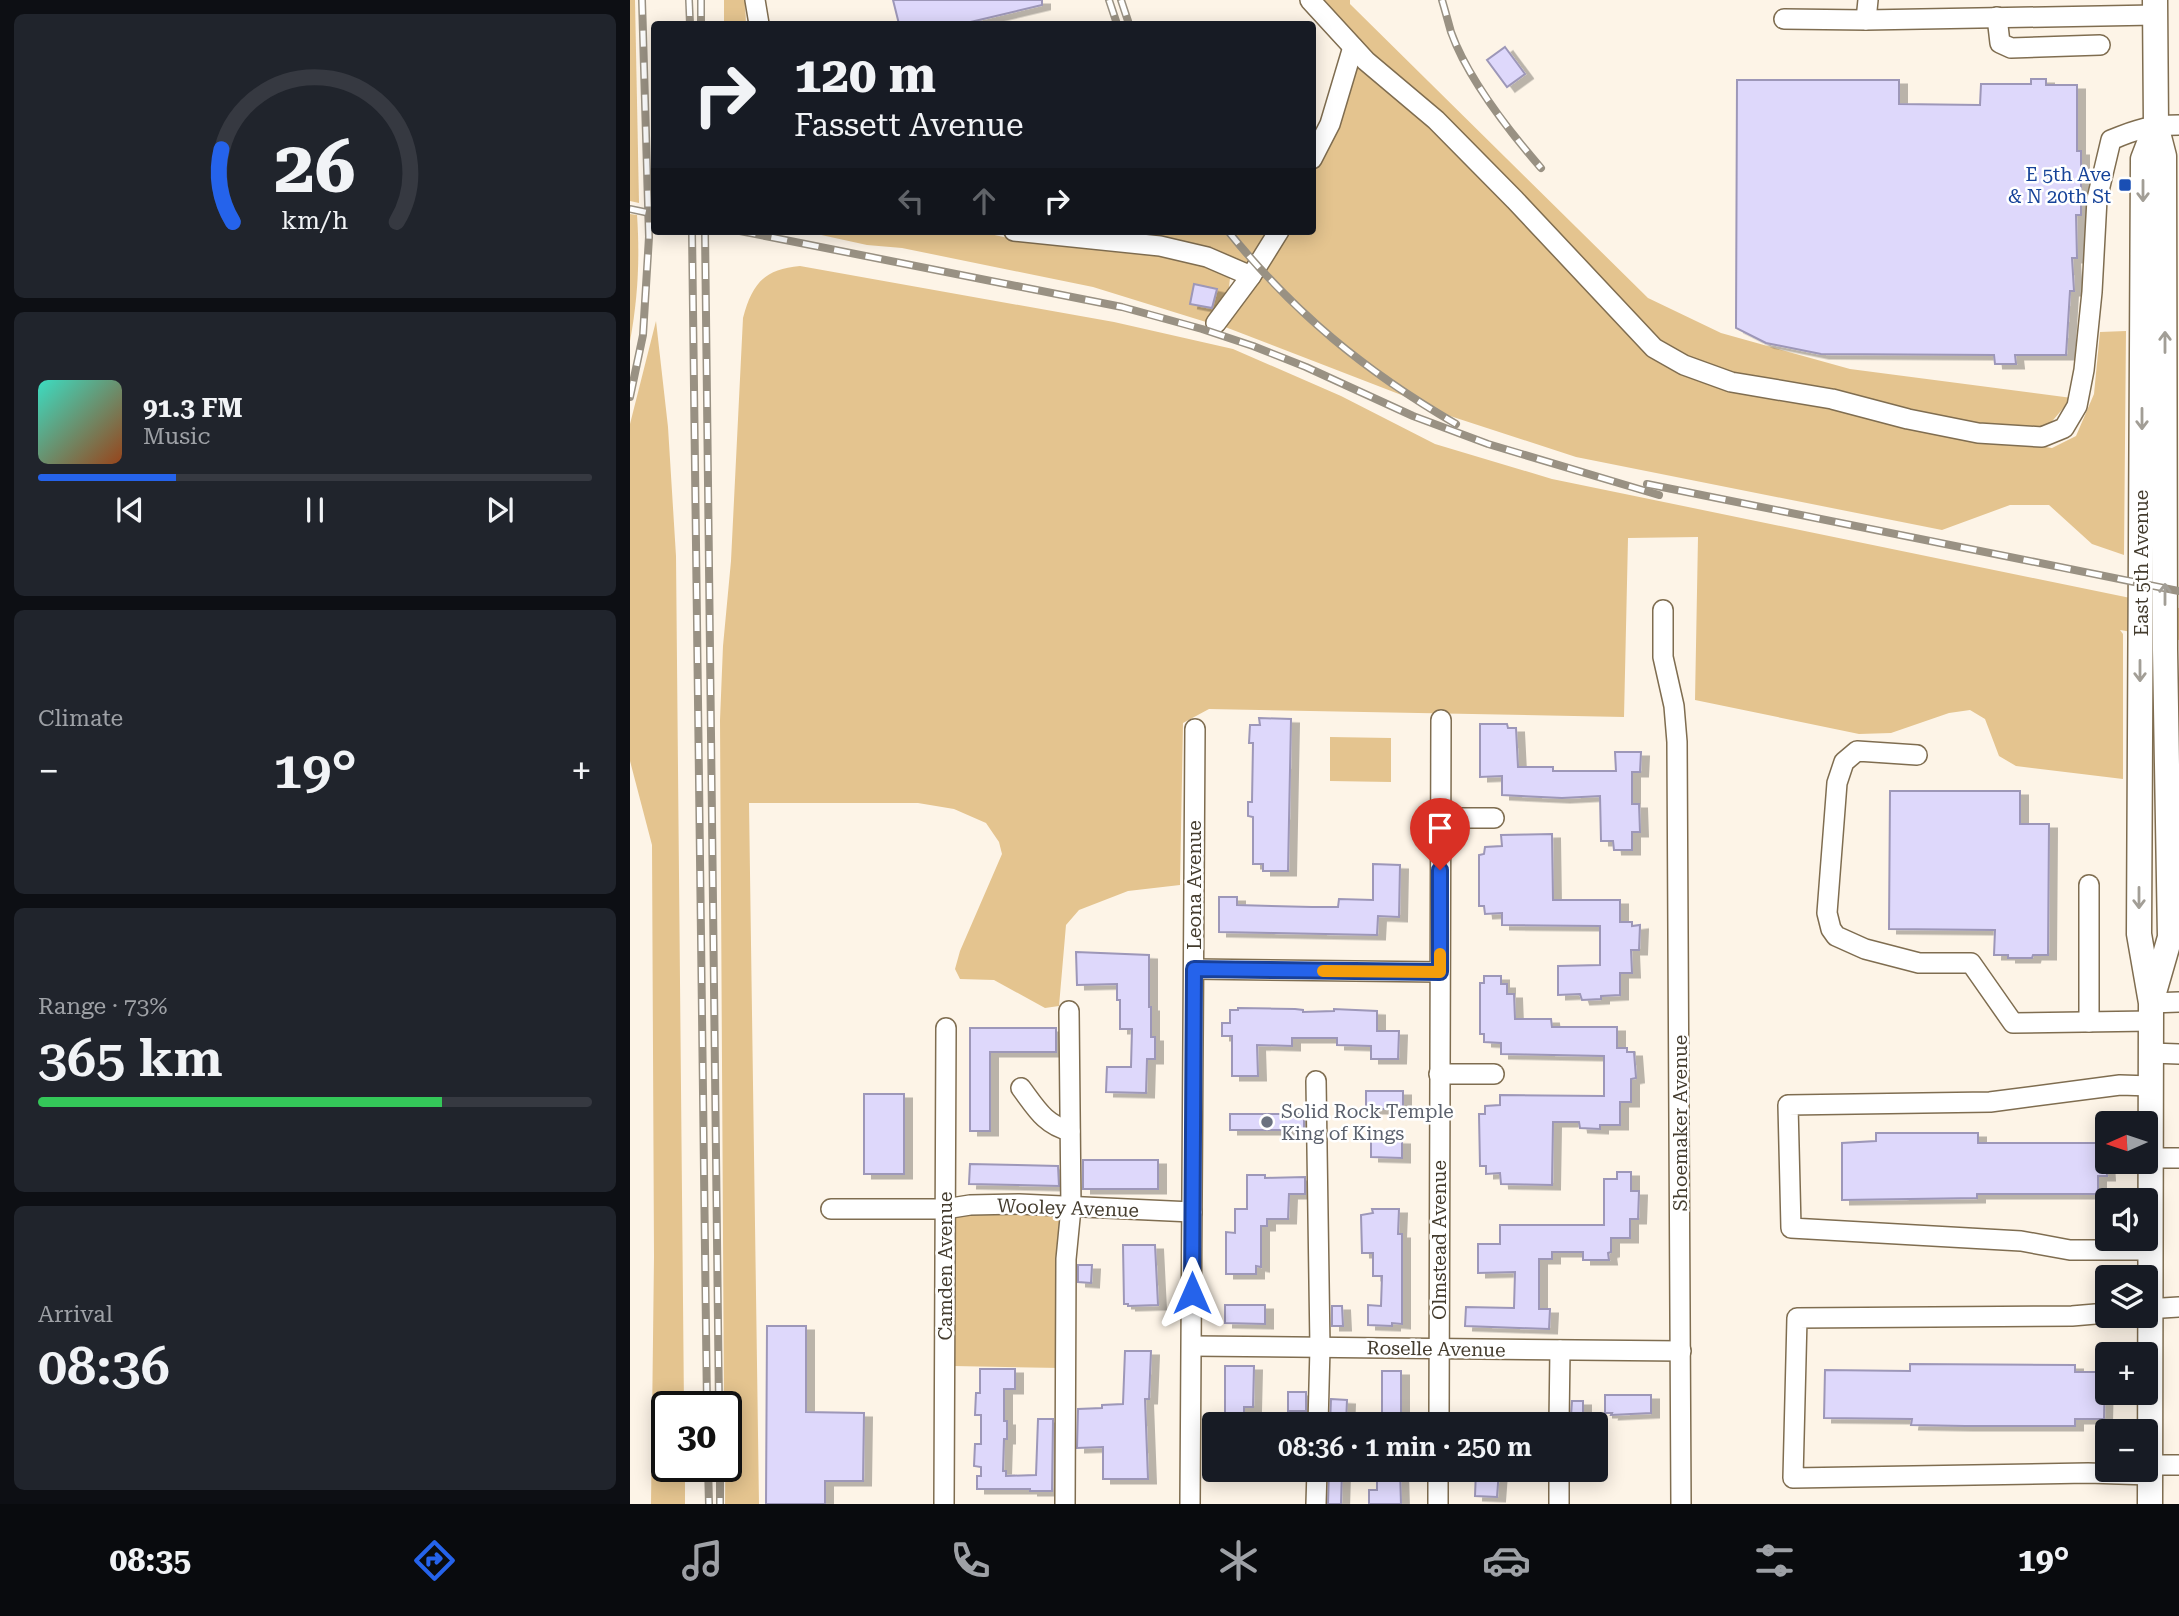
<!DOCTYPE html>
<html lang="en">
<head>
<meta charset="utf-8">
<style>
  body { margin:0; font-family:"Roboto Serif",serif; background:#20242c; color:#f1f3f6; height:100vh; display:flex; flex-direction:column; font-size:26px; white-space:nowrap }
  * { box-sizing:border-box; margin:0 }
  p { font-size:23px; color:#9ea1a6 }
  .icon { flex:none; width:38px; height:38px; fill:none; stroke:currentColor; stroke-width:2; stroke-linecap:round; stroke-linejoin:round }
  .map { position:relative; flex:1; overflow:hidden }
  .drawer { display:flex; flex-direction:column; gap:14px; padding:14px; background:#0d0f14; width:630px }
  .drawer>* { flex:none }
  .guide { position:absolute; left:21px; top:21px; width:665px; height:214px; border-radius:7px; box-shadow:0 4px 18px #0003; background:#171b24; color:#f1f3f6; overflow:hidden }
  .needle { width:46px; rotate:267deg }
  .tools { position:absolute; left:1465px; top:1111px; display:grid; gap:14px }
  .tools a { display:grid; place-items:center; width:63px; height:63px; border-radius:7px; background:#171b24; box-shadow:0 4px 18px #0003; font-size:35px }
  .speed { position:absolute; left:21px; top:1391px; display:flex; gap:14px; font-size:35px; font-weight:700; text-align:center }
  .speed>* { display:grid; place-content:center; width:91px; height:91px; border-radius:50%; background:#171b24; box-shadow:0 4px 18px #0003; line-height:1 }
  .speed .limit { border:4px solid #111; border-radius:10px; background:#fff; color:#111 }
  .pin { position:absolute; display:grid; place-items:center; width:60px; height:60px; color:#fff; margin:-72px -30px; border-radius:50% 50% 50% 0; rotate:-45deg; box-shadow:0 0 7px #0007 }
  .pin .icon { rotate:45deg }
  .me { position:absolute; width:77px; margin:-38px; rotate:0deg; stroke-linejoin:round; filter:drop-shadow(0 0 5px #0008) }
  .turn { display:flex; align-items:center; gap:24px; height:147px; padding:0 28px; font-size:32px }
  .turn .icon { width:91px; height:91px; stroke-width:2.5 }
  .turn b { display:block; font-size:49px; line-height:60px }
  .lanes { display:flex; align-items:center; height:66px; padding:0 28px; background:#0003; justify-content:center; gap:35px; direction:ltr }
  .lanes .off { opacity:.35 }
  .big { font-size:52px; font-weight:600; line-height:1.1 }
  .drawer .tile { flex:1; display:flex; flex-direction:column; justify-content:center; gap:10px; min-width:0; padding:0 24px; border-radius:10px; background:#20242c }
  .drawer .dial { align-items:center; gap:0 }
  .dial svg { height:182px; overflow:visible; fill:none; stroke:#363941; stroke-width:7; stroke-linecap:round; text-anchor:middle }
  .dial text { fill:#f1f3f6; stroke:none }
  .song { display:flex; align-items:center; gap:21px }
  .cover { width:84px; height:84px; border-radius:10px; background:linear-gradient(135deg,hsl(170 70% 55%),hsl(20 70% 35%)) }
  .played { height:7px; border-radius:4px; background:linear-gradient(90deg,#2563eb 25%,#363941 25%) }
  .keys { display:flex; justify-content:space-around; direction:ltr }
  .heat { display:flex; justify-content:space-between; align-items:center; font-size:38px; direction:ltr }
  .charge { height:10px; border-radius:5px; background:linear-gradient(90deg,#34c759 73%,#363941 0) }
  .trip { position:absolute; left:572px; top:1412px; width:406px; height:70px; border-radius:7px; background:#171b24; box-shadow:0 4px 18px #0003; font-weight:600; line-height:70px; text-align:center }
  .tabs { display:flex; height:112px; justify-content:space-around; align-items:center; background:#090b0e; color:#9ea1a6 }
  .tabs .icon { width:49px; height:49px }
  .tabs .on { color:#2563eb }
  .tabs b { font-size:32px; color:#f1f3f6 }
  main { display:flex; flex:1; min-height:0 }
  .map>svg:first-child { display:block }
  .green { fill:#e4c48f }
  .building { fill:#ded8fb; stroke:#9d97b8; stroke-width:2; filter:url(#shadow) }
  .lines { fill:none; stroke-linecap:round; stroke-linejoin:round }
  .minor-casing { stroke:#7f6d50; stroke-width:22 }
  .major-casing { stroke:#7f6d50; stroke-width:27 }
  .minor { stroke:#fff; stroke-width:19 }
  .major { stroke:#fff; stroke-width:24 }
  .rail-casing { stroke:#999183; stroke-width:8 }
  .rail { stroke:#fff; stroke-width:5; stroke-dasharray:16; stroke-linecap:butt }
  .oneway { stroke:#a29e96 }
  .route-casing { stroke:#184099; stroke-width:18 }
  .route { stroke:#2563eb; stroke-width:12 }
  .slow { stroke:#f59e0b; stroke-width:12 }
  .transit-dot { fill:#1a4fb4; stroke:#fff; stroke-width:2.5 }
  .worship-dot { fill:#6b7280; stroke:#fff; stroke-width:2.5 }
  .labels { text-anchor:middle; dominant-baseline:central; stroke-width:5; stroke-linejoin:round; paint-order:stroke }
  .transit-label { font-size:19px; fill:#164399; stroke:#fff; text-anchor:end }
  .street-label { font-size:19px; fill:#443c2e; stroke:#fff }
  .worship-label { font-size:19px; fill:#5b616d; stroke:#fff; text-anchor:start }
</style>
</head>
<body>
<main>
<section class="drawer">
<div class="tile dial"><svg viewBox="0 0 100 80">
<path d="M14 69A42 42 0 1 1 86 69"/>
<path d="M14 69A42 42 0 0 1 9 37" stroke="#2563eb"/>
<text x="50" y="56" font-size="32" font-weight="700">26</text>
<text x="50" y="72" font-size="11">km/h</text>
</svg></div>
<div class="tile">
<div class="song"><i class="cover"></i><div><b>91.3 FM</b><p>Music</p></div></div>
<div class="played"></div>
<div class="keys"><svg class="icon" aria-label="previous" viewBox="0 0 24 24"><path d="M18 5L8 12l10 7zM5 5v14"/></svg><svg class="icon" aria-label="pause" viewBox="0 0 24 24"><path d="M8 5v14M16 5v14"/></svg><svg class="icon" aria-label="next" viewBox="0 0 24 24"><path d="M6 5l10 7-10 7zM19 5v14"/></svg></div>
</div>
<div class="tile"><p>Climate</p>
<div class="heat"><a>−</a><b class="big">19°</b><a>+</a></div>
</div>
<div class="tile"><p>Range · 73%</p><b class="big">365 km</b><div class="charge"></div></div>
<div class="tile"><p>Arrival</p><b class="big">08:36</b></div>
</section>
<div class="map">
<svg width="1549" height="1504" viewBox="0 0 1549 1504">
  <defs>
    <filter id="shadow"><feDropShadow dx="8" dy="4.5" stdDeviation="0" flood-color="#0004"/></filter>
  </defs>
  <rect width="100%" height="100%" fill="#fdf4e7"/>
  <!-- green -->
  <g class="green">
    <polygon points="0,0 5,0 9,203 0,201"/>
    <polygon points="94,0 115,0 116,24 94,24"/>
    <polygon points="690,0 720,0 720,4 1018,298 1091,333 1220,369 1442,398 1418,426 1396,430 1319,433 1422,448 1446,436 1464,394 1470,332 1496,331 1494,555 1462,544 1419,505 1380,505 1312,530 946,457 817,415 787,401 590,325 655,231 682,231 683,172 709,115 722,66"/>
    <path d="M0,214L7,215C10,258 8,298 0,341Z"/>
    <polygon points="173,231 346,231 383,239 528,254 589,271 600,278 598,297 576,322 463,287 272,248 237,245"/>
    <polygon points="521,231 637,231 621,264 514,236"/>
    <path d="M170,266L484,322L603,349L711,396L805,444L922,479L1549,608V640L1490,630L1493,634V779L1386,766L1369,756L1355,719L1340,710L1319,713L1261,733L1229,734L1065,700L1068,537L998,538L994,717L579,709L553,723L550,885L498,891L449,910L436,925L429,1006L415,1008L364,980L330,979L325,969L330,951L372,854L369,842L356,823L324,809L288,803H119L129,1504H95L96,1407H94L90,720L93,646L101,561L113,318C122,284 134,269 170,266Z"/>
    <polygon points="26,321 38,427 46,556 54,1407 37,1407 37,1466 55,1467 55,1504 21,1504 24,1257 22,845 0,761 0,424"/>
    <polygon points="700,737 761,738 761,782 700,781"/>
    <polygon points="324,1212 425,1212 434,1220 431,1368 323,1366"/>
  </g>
  <!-- building -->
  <g class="building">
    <polygon points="263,0 412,0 412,5 332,24 269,24"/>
    <polygon points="875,47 895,74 877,87 857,60"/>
    <polygon points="1401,79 1416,79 1416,85 1447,85 1447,151 1451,151 1451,215 1446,215 1447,258 1442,258 1444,291 1440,291 1436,355 1385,355 1386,364 1365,364 1364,355 1191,354 1136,343 1106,328 1107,80 1269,80 1269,104 1350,105 1351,84 1401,84"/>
    <polygon points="564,284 587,289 582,308 560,304"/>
    <polygon points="629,718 661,719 658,871 633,871 633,864 623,864 623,817 618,816 618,802 622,802 623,743 619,743 620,725 630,725"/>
    <polygon points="850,724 877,724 878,728 886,728 888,767 923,767 923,771 986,771 985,752 1011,752 1010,772 1002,772 1002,804 1009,804 1010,832 1002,832 1002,850 984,850 983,841 971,841 970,796 932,798 872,795 872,776 850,777"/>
    <polygon points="1260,791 1390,791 1390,824 1419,824 1418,955 1403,955 1402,958 1378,958 1378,955 1364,955 1365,930 1259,929"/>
    <polygon points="922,834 923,900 990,900 990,922 1002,922 1002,926 1010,925 1009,950 1001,950 1002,973 990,973 990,995 971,996 971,999 952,1000 950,994 928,995 928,966 970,965 970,926 872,925 872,913 855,914 854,906 849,906 849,855 854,854 855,847 872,846 871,835"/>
    <polygon points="743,864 770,865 769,917 748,916 747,935 589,932 589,897 607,897 607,905 682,907 708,907 709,899 743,900"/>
    <polygon points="446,952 519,955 519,1007 521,1007 521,1037 525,1037 525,1059 517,1059 516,1093 476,1092 477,1067 501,1067 502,1029 490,1029 490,1000 487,1000 487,984 447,985"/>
    <polygon points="854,976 871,976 871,984 877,984 877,994 884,994 885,1019 921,1019 922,1027 987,1027 987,1048 997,1048 997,1052 1004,1052 1006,1078 1001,1079 1001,1102 990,1102 990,1125 970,1125 970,1129 950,1128 949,1122 923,1122 922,1185 871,1184 870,1173 856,1174 856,1166 850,1166 849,1114 855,1114 855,1106 870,1105 870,1095 974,1096 974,1056 871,1054 871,1043 854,1042 854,1034 850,1034 850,983 854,983"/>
    <polygon points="608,1008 665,1009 673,1010 673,1012 704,1011 704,1009 747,1011 747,1031 769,1031 768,1059 741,1059 741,1046 707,1045 707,1038 662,1038 662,1046 627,1045 628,1076 602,1076 602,1036 592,1036 592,1023 600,1023 600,1010 608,1010"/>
    <polygon points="340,1028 426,1028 426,1052 360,1052 360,1131 340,1131"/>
    <rect x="736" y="1091" width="37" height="18"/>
    <rect x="234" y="1094" width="40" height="80"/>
    <rect x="600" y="1114" width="74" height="16"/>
    <polygon points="1246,1133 1348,1133 1348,1143 1468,1143 1469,1161 1476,1161 1477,1176 1468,1176 1468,1194 1347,1194 1347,1198 1212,1200 1212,1143 1246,1141"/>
    <polygon points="741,1139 772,1140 772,1158 741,1157"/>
    <rect x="453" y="1160" width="75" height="29"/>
    <polygon points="340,1164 428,1166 429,1186 339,1184"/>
    <polygon points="987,1172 1001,1172 1001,1191 1009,1191 1008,1219 1000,1219 1000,1238 981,1238 981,1252 978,1253 979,1260 953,1260 953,1252 922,1252 922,1259 909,1259 909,1309 920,1309 919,1329 835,1326 836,1307 884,1308 885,1272 848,1273 848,1244 870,1244 870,1225 974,1225 974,1179 987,1179"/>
    <polygon points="617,1175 635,1175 635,1178 675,1177 675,1194 659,1194 658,1219 637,1219 637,1226 631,1226 631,1267 626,1266 626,1274 596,1274 596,1232 605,1233 605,1209 617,1209"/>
    <polygon points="742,1209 769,1209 768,1234 772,1234 772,1324 762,1323 762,1326 738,1325 738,1305 751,1306 752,1276 743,1276 743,1253 732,1253 731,1215 743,1213"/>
    <polygon points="493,1245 525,1245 528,1305 498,1306 498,1304 494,1304"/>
    <polygon points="448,1265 462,1265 461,1283 448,1282"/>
    <polygon points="595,1305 635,1305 635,1324 595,1323"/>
    <polygon points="702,1306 712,1306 713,1326 702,1326"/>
    <polygon points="137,1326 176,1326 176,1412 234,1413 233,1481 195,1481 195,1504 136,1504"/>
    <polygon points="495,1351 521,1351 519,1399 515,1399 518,1479 473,1479 473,1447 447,1448 448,1409 472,1408 472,1405 493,1404"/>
    <polygon points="1280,1364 1445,1365 1445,1372 1475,1372 1474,1419 1445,1419 1445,1426 1335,1426 1281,1425 1282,1419 1194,1418 1195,1370 1280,1371"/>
    <polygon points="595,1366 624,1366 623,1407 614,1407 614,1424 595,1424"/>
    <polygon points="350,1369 385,1369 385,1389 374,1389 374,1421 377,1421 377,1439 374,1439 373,1471 376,1471 376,1476 406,1475 408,1419 423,1419 422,1491 400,1491 400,1489 347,1489 347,1476 351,1476 351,1467 344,1466 345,1444 351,1444 351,1415 345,1415 346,1393 350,1393"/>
    <rect x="752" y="1371" width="19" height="53"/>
    <rect x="658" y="1392" width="18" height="19"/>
    <polygon points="975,1395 1021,1395 1021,1413 981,1415 982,1413 975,1413"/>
    <polygon points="701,1399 717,1400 716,1424 700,1424"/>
    <polygon points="942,1401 953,1401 953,1417 941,1416"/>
    <polygon points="699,1470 712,1470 711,1504 698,1504"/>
    <polygon points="747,1470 770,1470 771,1504 739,1504 739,1490 747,1490"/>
    <polygon points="846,1470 869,1470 867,1497 845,1496"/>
  </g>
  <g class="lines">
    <!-- minor casing -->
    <g class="minor-casing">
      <g id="minor">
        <polyline points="125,0 129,24"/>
        <path d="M680,0L736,61L806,120L885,200L1024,348L1054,365L1101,382L1202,399L1278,419L1348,433L1412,437L1434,428L1447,406L1454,370L1462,292L1467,199L1481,140C1507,129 1520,125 1549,125"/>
        <polyline points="1367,17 1370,43 1381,48 1470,45"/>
        <polyline points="1154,19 1236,20 1525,15"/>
        <polyline points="1236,20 1238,0"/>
        <polyline points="682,159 700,124 723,47"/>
        <polyline points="384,231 530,246 577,257 621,276"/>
        <polyline points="586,323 621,276 649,231"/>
        <polyline points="1033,610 1033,657 1044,706 1047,742 1051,1504"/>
        <polyline points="1287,755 1227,751 1214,762 1207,783 1197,913 1201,929 1206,936 1235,949 1289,963 1341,963 1383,1023 1521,1021"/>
        <polyline points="811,818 864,818"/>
        <polyline points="1459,885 1459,1022"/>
        <polyline points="564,969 810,972"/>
        <polyline points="1521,1003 1549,1002"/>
        <polyline points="1521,1053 1549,1054"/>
        <polyline points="809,1074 864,1074"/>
        <polyline points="686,1081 690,1348 688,1424"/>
        <path d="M391,1088C406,1108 415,1125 440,1131"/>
        <polyline points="1521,1158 1549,1158"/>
        <polyline points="201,1209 315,1209 340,1205 389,1204 562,1212"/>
        <polyline points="1520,1250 1440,1250 1391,1241 1161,1228 1158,1105 1360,1102 1490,1085 1521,1086"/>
        <polyline points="1516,1309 1549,1307"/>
        <polyline points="1477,1313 1442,1316 1167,1318 1163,1478 1458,1473 1520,1475"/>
        <polyline points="562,1346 1051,1351"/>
        <polyline points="809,1424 811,720"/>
        <polyline points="929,1424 930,1350"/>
        <polyline points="1520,1465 1549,1465"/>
        <polyline points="314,1504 316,1028"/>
        <polyline points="435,1504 436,1259 441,1208 439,1011"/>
        <polyline points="560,1504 565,729"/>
        <polyline points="686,1504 687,1470"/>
        <polyline points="808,1504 808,1470"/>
        <polyline points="929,1504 929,1470"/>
      </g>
    </g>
    <!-- major casing -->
    <g class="major-casing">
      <g id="major">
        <polyline points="1523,996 1540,937 1535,650 1534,156 1526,125 1525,0"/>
        <polyline points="1520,1504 1521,1003 1509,934 1513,159 1526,125"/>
      </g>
    </g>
    <!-- minor -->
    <use href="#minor" class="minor"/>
    <!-- major -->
    <use href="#major" class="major"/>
    <!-- rail casing -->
    <g class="rail-casing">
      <g id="rail">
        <polyline points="59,0 60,24"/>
        <polyline points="71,0 71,24"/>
        <polyline points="479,0 487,24"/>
        <polyline points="491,0 499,24"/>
        <path d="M812,0C815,10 818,21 821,32C837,77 879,131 911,168"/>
        <polyline points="0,209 24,214"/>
        <polyline points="62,231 77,1407"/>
        <polyline points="75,231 89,1407"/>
        <polyline points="110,231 492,307 572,329 623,346 676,367 783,416 858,444 1029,495"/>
        <path d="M598,231C664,313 735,371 826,424"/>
        <polyline points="0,397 13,335 19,237 12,0"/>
        <polyline points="1017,484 1549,591"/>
        <polyline points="78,1466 79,1504"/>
        <polyline points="90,1466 90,1504"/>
      </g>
    </g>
    <!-- rail -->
    <use href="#rail" class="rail"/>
  </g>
  <!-- one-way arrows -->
  <defs><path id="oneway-shaft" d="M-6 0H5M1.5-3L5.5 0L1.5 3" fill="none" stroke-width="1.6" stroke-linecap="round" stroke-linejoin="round" transform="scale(1.75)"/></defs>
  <g class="oneway">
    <use href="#oneway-shaft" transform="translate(1513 191) rotate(90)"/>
    <use href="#oneway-shaft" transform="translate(1535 342) rotate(-90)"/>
    <use href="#oneway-shaft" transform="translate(1512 419) rotate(90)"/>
    <use href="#oneway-shaft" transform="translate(1535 594) rotate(-90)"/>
    <use href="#oneway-shaft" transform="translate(1510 671) rotate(90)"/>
    <use href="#oneway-shaft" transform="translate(1509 898) rotate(90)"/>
  </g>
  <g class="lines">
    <!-- route casing -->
    <g class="route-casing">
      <polyline id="route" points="562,1293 564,969 810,972 810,870"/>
    </g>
    <!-- route -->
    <use href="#route" class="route"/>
    <!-- slow -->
    <polyline class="slow" points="693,971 810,972 810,954"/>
  </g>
  <!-- markers -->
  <rect class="transit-dot" x="1488" y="178" width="14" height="14" rx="3.5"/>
  <circle class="worship-dot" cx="637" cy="1122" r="7"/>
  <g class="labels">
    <!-- transit labels -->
    <g class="transit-label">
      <text x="1481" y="174">E 5th Ave<tspan x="1481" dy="22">&amp; N 20th St</tspan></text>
    </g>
    <!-- street labels -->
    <g class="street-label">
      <text transform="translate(1511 563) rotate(-90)">East 5th Avenue</text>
      <text transform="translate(564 885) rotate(-90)">Leona Avenue</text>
      <text transform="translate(1050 1123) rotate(-90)">Shoemaker Avenue</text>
      <text transform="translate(438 1208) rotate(2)">Wooley Avenue</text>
      <text transform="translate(809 1240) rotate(-90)">Olmstead Avenue</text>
      <text transform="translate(315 1266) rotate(-90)">Camden Avenue</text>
      <text transform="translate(806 1349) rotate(1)">Roselle Avenue</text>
    </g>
    <!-- worship labels -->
    <g class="worship-label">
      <text x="651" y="1111">Solid Rock Temple<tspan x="651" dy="22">King of Kings</tspan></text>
    </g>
  </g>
</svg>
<div class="tools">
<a><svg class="needle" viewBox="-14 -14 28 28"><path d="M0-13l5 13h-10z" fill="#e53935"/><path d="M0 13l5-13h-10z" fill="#9ea1a6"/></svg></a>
<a><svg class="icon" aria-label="sound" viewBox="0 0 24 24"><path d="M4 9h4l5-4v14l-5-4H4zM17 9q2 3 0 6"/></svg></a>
<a><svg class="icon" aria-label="layers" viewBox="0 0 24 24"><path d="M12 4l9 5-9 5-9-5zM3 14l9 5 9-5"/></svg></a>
<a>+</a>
<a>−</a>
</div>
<div class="speed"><div class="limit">30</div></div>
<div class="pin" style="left:810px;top:870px;background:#d93025"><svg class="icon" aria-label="arrive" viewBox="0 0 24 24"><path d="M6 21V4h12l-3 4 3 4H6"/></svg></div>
<svg class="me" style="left:562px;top:1293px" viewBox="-20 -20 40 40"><path d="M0-17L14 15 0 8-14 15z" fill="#2563eb" stroke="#fff" stroke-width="4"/></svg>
<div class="trip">08:36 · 1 min · 250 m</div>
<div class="guide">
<div class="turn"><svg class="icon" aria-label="right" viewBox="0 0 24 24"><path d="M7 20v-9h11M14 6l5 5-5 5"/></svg><div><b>120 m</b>Fassett Avenue</div></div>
<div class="lanes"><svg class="icon off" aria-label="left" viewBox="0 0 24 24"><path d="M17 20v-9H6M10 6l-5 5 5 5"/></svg><svg class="icon off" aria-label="ahead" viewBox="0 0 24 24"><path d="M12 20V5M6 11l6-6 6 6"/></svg><svg class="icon" aria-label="right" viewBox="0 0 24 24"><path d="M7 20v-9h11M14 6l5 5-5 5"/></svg></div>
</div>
</div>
</main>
<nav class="tabs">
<b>08:35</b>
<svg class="icon on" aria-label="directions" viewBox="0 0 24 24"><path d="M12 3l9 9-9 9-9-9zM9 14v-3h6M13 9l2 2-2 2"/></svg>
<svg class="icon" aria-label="music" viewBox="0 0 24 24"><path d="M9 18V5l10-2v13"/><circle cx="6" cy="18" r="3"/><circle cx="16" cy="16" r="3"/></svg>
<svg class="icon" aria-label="phone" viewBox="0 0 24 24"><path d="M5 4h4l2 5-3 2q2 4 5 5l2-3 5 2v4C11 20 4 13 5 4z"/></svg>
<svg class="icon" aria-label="climate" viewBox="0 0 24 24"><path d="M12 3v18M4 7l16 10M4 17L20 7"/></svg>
<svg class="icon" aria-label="car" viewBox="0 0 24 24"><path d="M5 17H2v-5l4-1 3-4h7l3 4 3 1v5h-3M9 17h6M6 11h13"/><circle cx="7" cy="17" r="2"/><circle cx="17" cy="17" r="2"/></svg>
<svg class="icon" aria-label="filters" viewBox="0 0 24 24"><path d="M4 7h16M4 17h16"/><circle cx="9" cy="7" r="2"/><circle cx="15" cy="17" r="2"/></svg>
<b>19°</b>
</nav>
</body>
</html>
